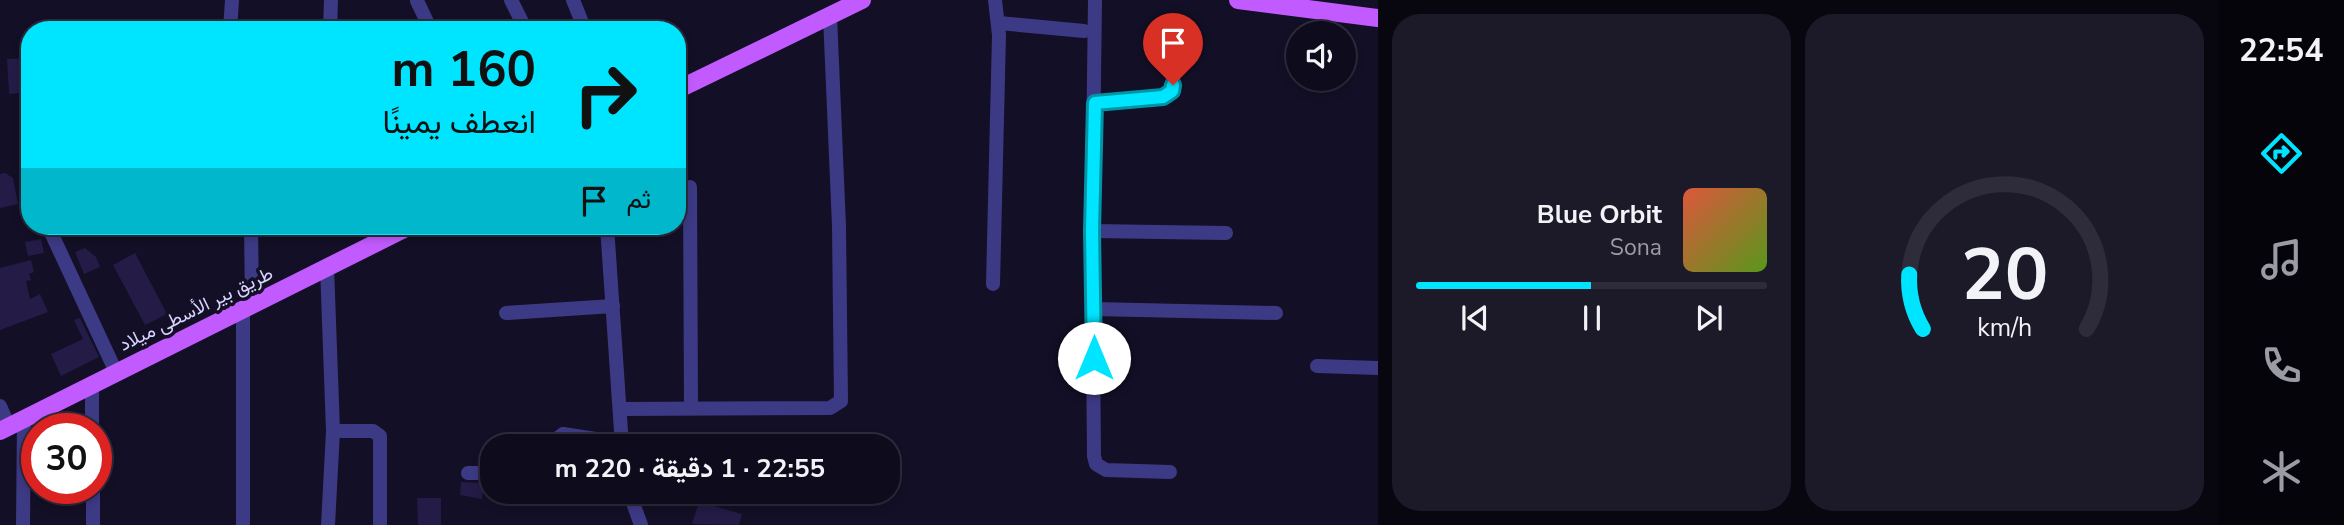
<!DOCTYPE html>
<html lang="ar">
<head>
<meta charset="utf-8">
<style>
  body { margin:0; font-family:"Nunito Sans",Vazirmatn,sans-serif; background:#1c1929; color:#f1f3f6; direction:rtl; height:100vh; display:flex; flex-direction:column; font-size:26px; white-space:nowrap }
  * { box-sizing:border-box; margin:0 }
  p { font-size:23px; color:#9b9ba3 }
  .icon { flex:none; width:38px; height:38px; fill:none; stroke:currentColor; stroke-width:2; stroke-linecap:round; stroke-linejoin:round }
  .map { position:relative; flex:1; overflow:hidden; direction:ltr }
  .side { display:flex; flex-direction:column; gap:14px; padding:14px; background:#08060f; width:840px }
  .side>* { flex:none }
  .hud { position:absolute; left:21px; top:21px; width:665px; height:214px; border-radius:28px; box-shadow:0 4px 10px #0003,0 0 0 2px #2e2b3b; direction:rtl; background:#00e5ff; color:#111; overflow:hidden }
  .buttons { position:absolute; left:1286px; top:21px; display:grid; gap:14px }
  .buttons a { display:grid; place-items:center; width:70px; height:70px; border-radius:50%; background:#0e0b1c; box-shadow:0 4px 10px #0003,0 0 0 2px #2e2b3b; font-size:35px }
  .speed { position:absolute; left:21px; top:413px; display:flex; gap:14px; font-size:35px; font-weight:700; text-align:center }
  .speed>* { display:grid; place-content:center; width:91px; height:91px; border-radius:50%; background:#0e0b1c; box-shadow:0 4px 10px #0003,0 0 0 2px #2e2b3b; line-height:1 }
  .speed .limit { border:10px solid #d22; background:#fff; color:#111 }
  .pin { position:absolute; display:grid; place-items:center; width:60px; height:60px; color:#fff; margin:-72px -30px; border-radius:50% 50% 50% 0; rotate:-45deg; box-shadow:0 0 7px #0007 }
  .pin .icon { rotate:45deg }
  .me { position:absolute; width:77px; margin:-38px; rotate:0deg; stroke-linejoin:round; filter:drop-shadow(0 0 5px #0008) }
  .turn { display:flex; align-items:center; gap:24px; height:147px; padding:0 35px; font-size:32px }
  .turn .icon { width:91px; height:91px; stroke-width:2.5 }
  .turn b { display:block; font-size:49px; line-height:60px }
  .then { display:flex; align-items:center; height:66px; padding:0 35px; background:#0003; gap:14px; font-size:26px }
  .side .tile { flex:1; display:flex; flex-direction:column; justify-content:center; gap:10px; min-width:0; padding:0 24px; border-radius:28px; background:#1c1929 }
  .side .dial { align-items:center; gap:0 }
  .dial svg { height:182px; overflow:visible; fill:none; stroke:#2e2b3b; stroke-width:7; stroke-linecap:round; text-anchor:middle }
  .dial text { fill:#f1f3f6; stroke:none }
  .song { display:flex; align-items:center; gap:21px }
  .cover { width:84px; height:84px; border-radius:10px; background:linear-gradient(135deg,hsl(10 70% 55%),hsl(90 70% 35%)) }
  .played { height:7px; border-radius:4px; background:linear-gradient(90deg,#00e5ff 50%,#2e2b3b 50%) }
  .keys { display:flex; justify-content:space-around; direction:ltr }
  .side .tiles { flex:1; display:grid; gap:14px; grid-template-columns:repeat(2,1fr) }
  .trip { position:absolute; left:480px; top:434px; width:420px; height:70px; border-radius:28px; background:#0e0b1c; box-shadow:0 4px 10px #0003,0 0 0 2px #2e2b3b; font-weight:700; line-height:70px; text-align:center; direction:rtl }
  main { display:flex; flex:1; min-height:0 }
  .menu { display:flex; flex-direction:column; width:126px; justify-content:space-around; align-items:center; background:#06040b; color:#9b9ba3 }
  .menu .icon { width:49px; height:49px }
  .menu .active { color:#00e5ff }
  .menu b { font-size:32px; color:#f1f3f6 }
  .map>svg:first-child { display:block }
  .building { fill:#241b47 }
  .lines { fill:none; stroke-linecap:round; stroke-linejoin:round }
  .minor { stroke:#3d3a85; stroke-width:14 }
  .major { stroke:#c25bff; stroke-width:18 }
  .route-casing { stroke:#0095a6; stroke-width:18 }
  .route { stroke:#00e5ff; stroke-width:12 }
  .labels { text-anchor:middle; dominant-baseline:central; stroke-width:7; stroke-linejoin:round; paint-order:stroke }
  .street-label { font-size:19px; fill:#d9d4ff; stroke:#130f26 }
</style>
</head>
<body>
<main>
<nav class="menu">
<b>22:54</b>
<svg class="icon active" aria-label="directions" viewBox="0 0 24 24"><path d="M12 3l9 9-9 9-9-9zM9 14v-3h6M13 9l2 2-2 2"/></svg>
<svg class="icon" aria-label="music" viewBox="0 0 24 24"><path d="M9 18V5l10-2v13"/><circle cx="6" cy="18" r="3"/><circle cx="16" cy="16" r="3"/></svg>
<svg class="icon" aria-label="phone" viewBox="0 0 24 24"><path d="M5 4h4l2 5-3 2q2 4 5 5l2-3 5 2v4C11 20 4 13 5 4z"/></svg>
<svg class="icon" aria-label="climate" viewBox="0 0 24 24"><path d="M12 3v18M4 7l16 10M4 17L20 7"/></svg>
</nav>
<section class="side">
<div class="tiles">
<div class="tile dial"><svg viewBox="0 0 100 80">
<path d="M14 69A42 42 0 1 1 86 69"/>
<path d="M14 69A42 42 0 0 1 8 45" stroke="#00e5ff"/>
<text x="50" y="56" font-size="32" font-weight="700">20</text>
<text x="50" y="72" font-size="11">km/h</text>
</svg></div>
<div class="tile">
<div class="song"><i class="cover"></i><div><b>Blue Orbit</b><p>Sona</p></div></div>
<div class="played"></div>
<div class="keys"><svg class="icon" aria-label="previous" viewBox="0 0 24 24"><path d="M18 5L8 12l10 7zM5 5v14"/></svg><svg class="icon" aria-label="pause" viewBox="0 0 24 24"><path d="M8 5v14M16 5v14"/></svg><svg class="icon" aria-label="next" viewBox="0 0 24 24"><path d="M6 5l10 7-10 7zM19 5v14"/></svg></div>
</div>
</div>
</section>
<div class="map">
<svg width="1378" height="525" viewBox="0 0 1378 525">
  <rect width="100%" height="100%" fill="#130f26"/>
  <!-- building -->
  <g class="building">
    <polygon points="28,58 30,92 9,94 7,59"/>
    <polygon points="5,173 13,178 18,204 0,208 0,174"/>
    <polygon points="41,239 44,253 28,256 25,242"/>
    <polygon points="85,248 96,257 100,267 84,274 75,252"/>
    <polygon points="135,253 167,314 145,325 113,265"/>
    <polygon points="31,260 34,272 29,274 31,280 26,281 30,299 40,294 48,312 0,330 0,268"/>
    <polygon points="80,318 99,357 61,376 51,354 83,339 74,320"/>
    <polygon points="461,482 484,483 482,499 460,495"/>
    <polygon points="417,498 441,498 441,525 418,525"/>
    <polygon points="699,502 742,514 739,525 692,524"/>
  </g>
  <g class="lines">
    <!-- minor -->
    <g class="minor">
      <polyline points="511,0 526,30"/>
      <polyline points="573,0 585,30"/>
      <polyline points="1095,0 1092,231 1094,456 1096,464 1106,470 1170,472"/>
      <polyline points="417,1 431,30"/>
      <polyline points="999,23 1084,31"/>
      <polyline points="230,30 232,0"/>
      <polyline points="330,30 331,0"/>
      <polyline points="1095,103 1168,96 1173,85 1174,54"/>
      <polyline points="29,186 30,187"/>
      <polyline points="690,187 691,406"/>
      <polyline points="48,226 116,372"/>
      <polyline points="251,226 252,305"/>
      <polyline points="607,226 622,446"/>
      <polyline points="1092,231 1226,233"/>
      <polyline points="327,267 333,431 328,525"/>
      <polyline points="993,284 999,35 995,0"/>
      <polyline points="1094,309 1276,313"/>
      <polyline points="506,313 613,306"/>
      <polyline points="1317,366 1378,368"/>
      <polyline points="92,385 92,429"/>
      <polyline points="0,406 9,427"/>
      <polyline points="620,409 830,408 841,401 839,226 830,16"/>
      <polyline points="333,431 373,431 380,436 380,525"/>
      <polyline points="554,446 555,440 563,434 622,443"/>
      <polyline points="468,473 492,473"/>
      <polyline points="93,488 93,525"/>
      <polyline points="629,492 641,525"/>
      <polyline points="23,525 24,419"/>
      <polyline points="243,525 243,309"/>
    </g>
    <!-- major -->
    <g class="major">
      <polyline points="1238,0 1378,18"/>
      <polyline points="677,90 862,0"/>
      <polyline points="0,431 410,226"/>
    </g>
  </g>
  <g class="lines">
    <!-- route casing -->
    <g class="route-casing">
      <polyline id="route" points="1094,358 1092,231 1095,103 1163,97 1172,91 1173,85"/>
    </g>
    <!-- route -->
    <use href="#route" class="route"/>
  </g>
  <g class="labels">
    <!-- street labels -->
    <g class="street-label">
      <text transform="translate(196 309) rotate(-26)">طريق بير الأسطى ميلاد</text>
    </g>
  </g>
</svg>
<div class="buttons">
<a><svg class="icon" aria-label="sound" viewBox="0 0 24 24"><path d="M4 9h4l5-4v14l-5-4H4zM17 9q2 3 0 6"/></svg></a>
</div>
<div class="speed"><div class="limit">30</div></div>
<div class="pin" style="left:1173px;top:85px;background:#d93025"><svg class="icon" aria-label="arrive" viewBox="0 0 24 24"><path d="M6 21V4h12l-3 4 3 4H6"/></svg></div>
<svg class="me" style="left:1094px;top:358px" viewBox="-20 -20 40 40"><circle r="19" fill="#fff"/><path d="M0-13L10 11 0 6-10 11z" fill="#00e5ff"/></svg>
<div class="trip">22:55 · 1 دقيقة · 220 m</div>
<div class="hud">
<div class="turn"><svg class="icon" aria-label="right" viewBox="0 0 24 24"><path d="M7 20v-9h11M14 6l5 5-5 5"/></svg><div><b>160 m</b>انعطف يمينًا</div></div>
<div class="then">ثم<svg class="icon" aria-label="arrive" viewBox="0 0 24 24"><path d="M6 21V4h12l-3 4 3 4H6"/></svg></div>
</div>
</div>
</main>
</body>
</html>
